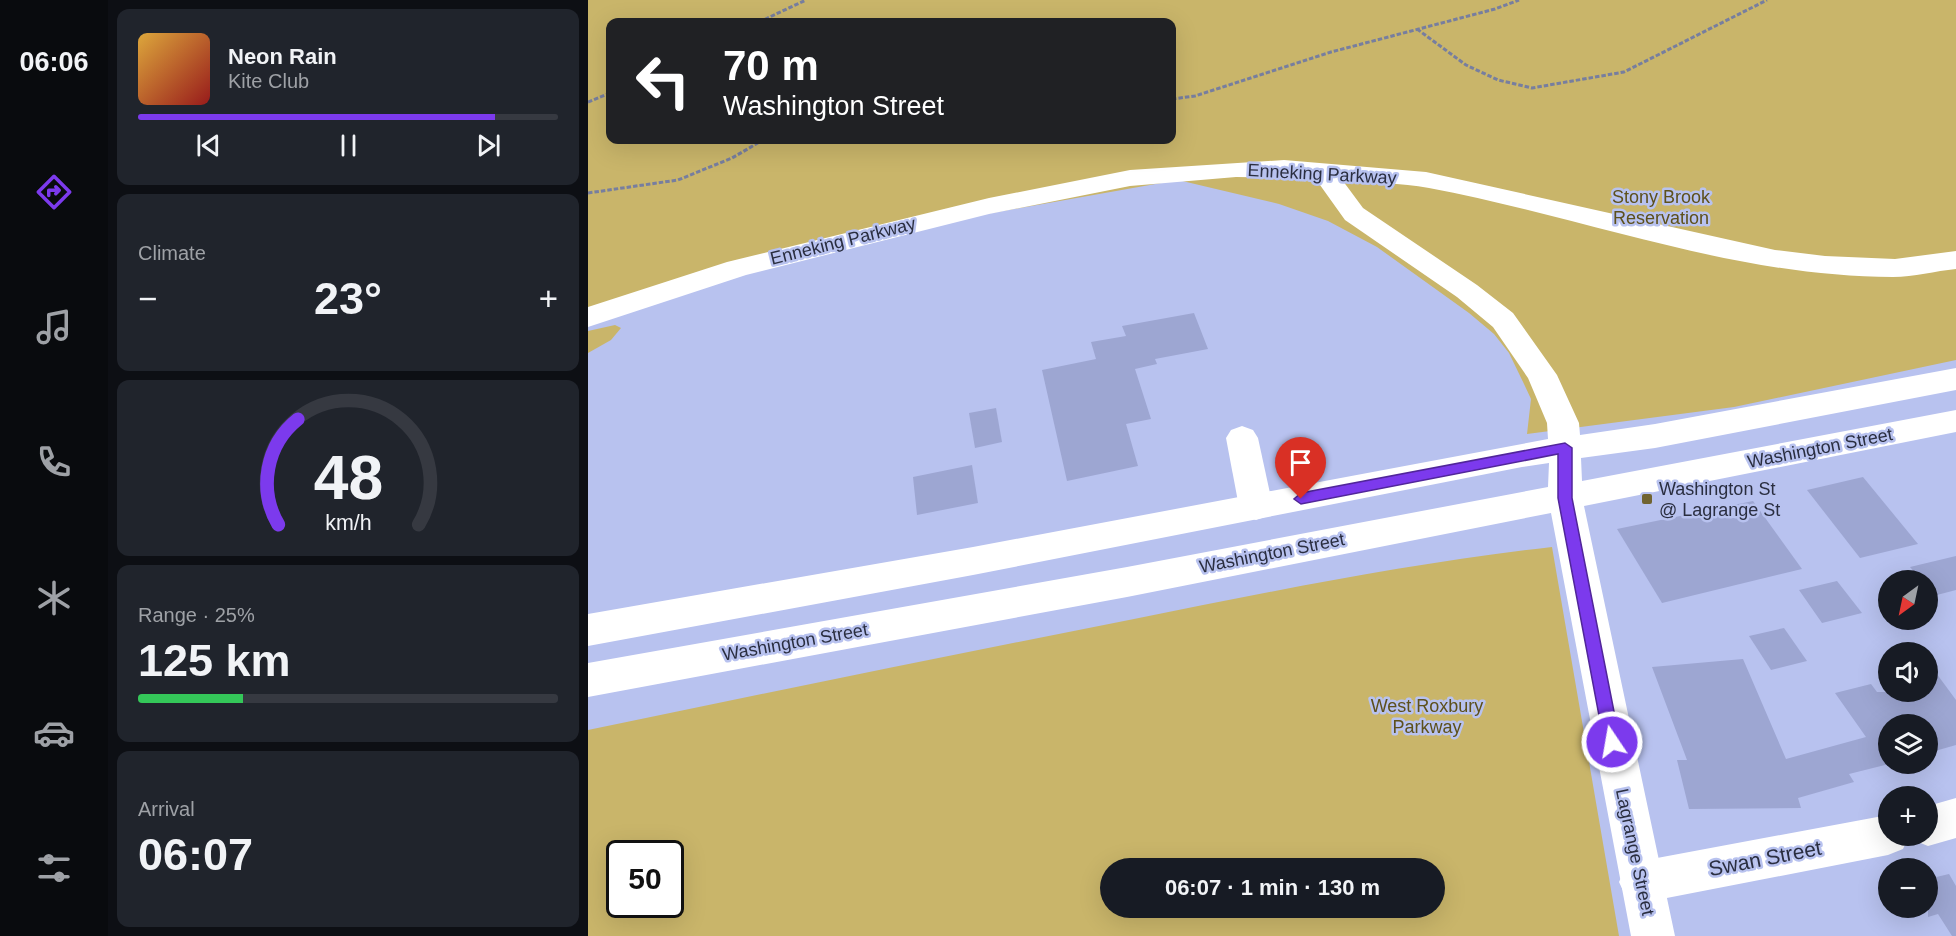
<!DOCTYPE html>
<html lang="en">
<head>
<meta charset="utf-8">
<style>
  body { margin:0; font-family:Arial,sans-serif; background:#20242c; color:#f1f3f6; height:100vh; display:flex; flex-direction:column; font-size:22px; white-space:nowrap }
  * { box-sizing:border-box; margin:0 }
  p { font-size:20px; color:#9ea1a6 }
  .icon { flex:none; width:33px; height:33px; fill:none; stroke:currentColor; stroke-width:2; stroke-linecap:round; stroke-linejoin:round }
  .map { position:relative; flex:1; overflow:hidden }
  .sheet { display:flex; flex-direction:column; gap:9px; padding:9px; background:#0d0f14; width:480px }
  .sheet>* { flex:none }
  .hud { position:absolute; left:18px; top:18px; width:570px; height:126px; border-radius:12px; box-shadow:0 6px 24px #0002; background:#202124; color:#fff; overflow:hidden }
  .needle { width:39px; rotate:213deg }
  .fabs { position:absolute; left:1290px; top:570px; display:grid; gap:12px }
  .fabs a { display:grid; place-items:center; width:60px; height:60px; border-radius:50%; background:#171b24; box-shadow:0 6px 24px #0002; font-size:30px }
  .speed { position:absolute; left:18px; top:840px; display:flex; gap:12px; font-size:30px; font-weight:700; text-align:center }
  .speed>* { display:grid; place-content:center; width:78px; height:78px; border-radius:50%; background:#171b24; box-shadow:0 6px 24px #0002; line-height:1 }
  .speed .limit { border:3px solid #111; border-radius:9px; background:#fff; color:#111 }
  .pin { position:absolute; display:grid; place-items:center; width:51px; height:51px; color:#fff; margin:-62px -26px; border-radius:50% 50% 50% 0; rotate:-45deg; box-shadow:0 0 6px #0007 }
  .pin .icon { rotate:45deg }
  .me { position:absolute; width:66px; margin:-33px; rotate:348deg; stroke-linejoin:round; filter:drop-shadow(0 0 4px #0008) }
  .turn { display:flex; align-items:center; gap:21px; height:126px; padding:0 18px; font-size:27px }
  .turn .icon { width:78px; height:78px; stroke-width:2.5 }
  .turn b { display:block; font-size:42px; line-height:51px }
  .big { font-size:45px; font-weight:700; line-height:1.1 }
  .sheet .tile { flex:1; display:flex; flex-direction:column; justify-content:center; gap:9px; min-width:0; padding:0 21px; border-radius:12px; background:#20242c }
  .sheet .dial { align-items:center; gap:0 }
  .dial svg { height:156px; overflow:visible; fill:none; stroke:#363941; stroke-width:7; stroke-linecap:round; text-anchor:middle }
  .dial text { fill:#f1f3f6; stroke:none }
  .song { display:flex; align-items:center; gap:18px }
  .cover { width:72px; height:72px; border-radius:9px; background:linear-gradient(135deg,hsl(40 70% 55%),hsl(0 70% 35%)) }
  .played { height:6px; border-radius:3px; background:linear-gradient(90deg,#7c3aed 85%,#363941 85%) }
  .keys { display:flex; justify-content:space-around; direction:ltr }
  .heat { display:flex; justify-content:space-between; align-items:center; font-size:33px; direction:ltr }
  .charge { height:9px; border-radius:4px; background:linear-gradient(90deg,#34c759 25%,#363941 0) }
  .trip { position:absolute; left:512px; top:858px; width:345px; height:60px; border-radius:30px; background:#171b24; box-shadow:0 6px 24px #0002; font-weight:700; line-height:60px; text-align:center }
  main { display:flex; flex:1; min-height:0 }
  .tab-bar { display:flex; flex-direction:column; width:108px; justify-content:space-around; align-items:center; background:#090b0e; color:#9ea1a6 }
  .tab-bar .icon { width:42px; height:42px }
  .tab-bar .current { color:#7c3aed }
  .tab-bar b { font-size:27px; color:#f1f3f6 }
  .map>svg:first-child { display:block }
  .green { fill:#c9b56a; fill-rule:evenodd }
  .building { fill:#9da6d2 }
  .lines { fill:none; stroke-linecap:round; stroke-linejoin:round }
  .path { stroke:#777e9f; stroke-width:3; stroke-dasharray:4.5 2; stroke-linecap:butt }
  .minor { fill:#fff; fill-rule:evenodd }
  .major { fill:#fff; fill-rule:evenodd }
  .route { fill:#7c3aed; stroke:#51269a; stroke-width:1.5 }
  .poi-dot { fill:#716431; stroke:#b8c2ef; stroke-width:2 }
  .labels { text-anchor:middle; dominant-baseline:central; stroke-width:5; stroke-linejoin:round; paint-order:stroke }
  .street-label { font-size:18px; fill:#2a2e40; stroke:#b8c2ef }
  .park-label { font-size:18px; fill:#5d501b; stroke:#b8c2ef }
  .poi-label { font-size:18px; fill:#2a2e40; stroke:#b8c2ef; text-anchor:start }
  .near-street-label { font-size:21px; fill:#2a2e40; stroke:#b8c2ef }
</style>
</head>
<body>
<main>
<nav class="tab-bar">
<b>06:06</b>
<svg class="icon current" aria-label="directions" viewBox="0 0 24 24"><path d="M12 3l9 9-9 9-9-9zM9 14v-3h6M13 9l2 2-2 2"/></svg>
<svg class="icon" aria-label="music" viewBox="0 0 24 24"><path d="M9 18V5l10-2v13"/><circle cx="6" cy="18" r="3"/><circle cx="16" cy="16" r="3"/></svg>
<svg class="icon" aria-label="phone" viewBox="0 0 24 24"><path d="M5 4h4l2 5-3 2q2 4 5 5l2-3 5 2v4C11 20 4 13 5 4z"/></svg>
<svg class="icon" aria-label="climate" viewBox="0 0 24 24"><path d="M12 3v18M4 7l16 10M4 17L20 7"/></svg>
<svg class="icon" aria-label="car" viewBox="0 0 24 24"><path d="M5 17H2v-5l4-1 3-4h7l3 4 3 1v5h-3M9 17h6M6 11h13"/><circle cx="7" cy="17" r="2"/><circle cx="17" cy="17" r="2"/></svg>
<svg class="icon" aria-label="filters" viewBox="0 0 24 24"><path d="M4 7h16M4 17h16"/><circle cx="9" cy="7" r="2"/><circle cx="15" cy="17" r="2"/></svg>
</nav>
<section class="sheet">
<div class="tile">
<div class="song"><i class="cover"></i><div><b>Neon Rain</b><p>Kite Club</p></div></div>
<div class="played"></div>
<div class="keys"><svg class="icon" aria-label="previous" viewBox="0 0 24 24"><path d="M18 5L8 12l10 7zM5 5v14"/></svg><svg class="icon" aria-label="pause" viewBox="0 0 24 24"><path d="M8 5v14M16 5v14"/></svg><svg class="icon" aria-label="next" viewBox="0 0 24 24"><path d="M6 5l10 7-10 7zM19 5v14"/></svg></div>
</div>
<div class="tile"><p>Climate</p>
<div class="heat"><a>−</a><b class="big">23°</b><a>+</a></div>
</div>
<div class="tile dial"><svg viewBox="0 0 100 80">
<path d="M14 69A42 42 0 1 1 86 69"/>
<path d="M14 69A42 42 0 0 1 24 15" stroke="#7c3aed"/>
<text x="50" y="56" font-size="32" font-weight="700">48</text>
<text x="50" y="72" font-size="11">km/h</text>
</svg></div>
<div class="tile"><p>Range · 25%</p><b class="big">125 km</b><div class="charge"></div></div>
<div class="tile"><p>Arrival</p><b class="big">06:07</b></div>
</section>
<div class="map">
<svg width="1368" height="936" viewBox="0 0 1368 936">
  <rect width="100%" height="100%" fill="#b8c2ef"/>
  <!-- green -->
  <g class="green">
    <path d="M0,0H1368V360L1146,407L939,434L943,399L936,384L921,353L906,334L881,313L789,247L740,221L691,204L590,180L392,215L0,314ZM22,22H584V140H22Z"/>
    <polygon points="27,325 33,328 23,340 0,353 0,331"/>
    <path d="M964,547L1031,936H0V730C182,692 364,655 546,619C685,591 823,563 964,547ZM32,854H82V904H32ZM522,868H846V908H522Z"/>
  </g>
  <!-- building -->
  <g class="building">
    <polygon points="606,313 620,349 567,359 569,364 547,369 563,419 538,424 550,466 479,481 454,370 508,359 503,342 538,336 534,326"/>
    <polygon points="408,408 414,442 387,448 381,413"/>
    <polygon points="384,465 390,503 329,515 325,477"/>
    <polygon points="1275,477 1330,544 1272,558 1219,490"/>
    <polygon points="1165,501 1214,569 1074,603 1029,529"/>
    <polygon points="1368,556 1368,590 1345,596 1340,589 1340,580 1333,580 1322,567"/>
    <polygon points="1249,581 1274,613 1234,623 1211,590"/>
    <polygon points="1196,628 1219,661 1183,670 1161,636"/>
    <polygon points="1155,659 1198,759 1278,737 1247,693 1283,684 1289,692 1340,692 1340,662 1368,700 1368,745 1340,753 1340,724 1300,724 1301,764 1261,774 1266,782 1210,798 1213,808 1101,809 1089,760 1099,760 1064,667"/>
    <polygon points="1361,874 1368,886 1368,936 1364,936 1350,914 1340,917 1340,879"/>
  </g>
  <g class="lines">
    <!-- path -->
    <g class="path">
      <polyline points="171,22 218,0"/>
      <polyline points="829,29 878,65 910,80 944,88 1036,72 1179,0"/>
      <polyline points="584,99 607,96 743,52 907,9 931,0"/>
      <polyline points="0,102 22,93"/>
      <polyline points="0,193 90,180 144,158 175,140"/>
    </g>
    <!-- minor -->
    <g class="minor">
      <polygon points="654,426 665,430 670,438 685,507 680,516 668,520 656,516 651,507 638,438 643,430"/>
      <polygon points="1368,798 1368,838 1340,846 1325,840 1323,836 1340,836 1340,806"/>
      <polygon points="1300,815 1300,836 1321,836 1315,849 1300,855 1053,903 1038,897 1031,882 1038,867 1053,861"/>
    </g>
    <!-- major -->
    <path class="major" d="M696,160L838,172L1187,250L1237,256L1307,259L1368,251V269C1347,271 1326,277 1305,277C1146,277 995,217 841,188C813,183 783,183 755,181L775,208L889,285L925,313L969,375L991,423L992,435L1067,424L1368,368V390L1067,448L993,458L994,481L1368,410V432L996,506L1087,936H1043L963,513L539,597L0,697V663L539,567L960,487L961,463L934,467L385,575L0,646V614L385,547L960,439L959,423L940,378L905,327L869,297L757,220L727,178L648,177L542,186L401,214L158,275L0,327V307L139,262L401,198L542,170Z"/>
  </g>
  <!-- route -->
  <polygon class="route" points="977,443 984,448 984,498 1032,742 1030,747 1024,749 1018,747 1016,742 970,498 970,454 713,504 706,499 713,493"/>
  <!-- markers -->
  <rect class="poi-dot" x="1053" y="493" width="12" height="12" rx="3"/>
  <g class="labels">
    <!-- street labels -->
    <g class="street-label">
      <text transform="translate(734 174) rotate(3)">Enneking Parkway</text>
      <text transform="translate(255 241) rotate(-14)">Enneking Parkway</text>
      <text transform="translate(1232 448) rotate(-11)">Washington Street</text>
      <text transform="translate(684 553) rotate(-11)">Washington Street</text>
      <text transform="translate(207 642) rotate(-10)">Washington Street</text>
      <text transform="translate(1047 852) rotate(78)">Lagrange Street</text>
    </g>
    <!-- park labels -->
    <g class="park-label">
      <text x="1073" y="197">Stony Brook<tspan x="1073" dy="21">Reservation</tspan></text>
      <text x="839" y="706">West Roxbury<tspan x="839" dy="21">Parkway</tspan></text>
    </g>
    <!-- poi labels -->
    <g class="poi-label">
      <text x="1071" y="489">Washington St<tspan x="1071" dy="21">@ Lagrange St</tspan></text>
    </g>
    <!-- near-street labels -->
    <g class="near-street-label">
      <text transform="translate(1177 858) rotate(-11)">Swan Street</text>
    </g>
  </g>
</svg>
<div class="fabs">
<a><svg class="needle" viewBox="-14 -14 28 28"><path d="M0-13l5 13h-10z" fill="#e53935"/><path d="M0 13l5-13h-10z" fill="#9ea1a6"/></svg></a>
<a><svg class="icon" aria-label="sound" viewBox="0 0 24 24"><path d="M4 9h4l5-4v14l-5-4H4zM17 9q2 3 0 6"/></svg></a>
<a><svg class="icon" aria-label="layers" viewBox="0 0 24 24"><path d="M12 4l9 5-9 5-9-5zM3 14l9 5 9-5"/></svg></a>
<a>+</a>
<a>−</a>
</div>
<div class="speed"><div class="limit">50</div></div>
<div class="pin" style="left:713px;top:499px;background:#d93025"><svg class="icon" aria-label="arrive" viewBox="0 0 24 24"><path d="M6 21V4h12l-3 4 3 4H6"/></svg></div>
<svg class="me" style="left:1024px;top:742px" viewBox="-20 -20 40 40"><circle r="17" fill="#7c3aed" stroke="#fff" stroke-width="3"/><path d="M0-11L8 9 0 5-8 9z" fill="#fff"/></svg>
<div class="trip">06:07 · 1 min · 130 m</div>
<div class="hud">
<div class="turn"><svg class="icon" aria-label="left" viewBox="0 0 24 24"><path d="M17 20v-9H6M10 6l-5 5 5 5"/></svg><div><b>70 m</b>Washington Street</div></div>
</div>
</div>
</main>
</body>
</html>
